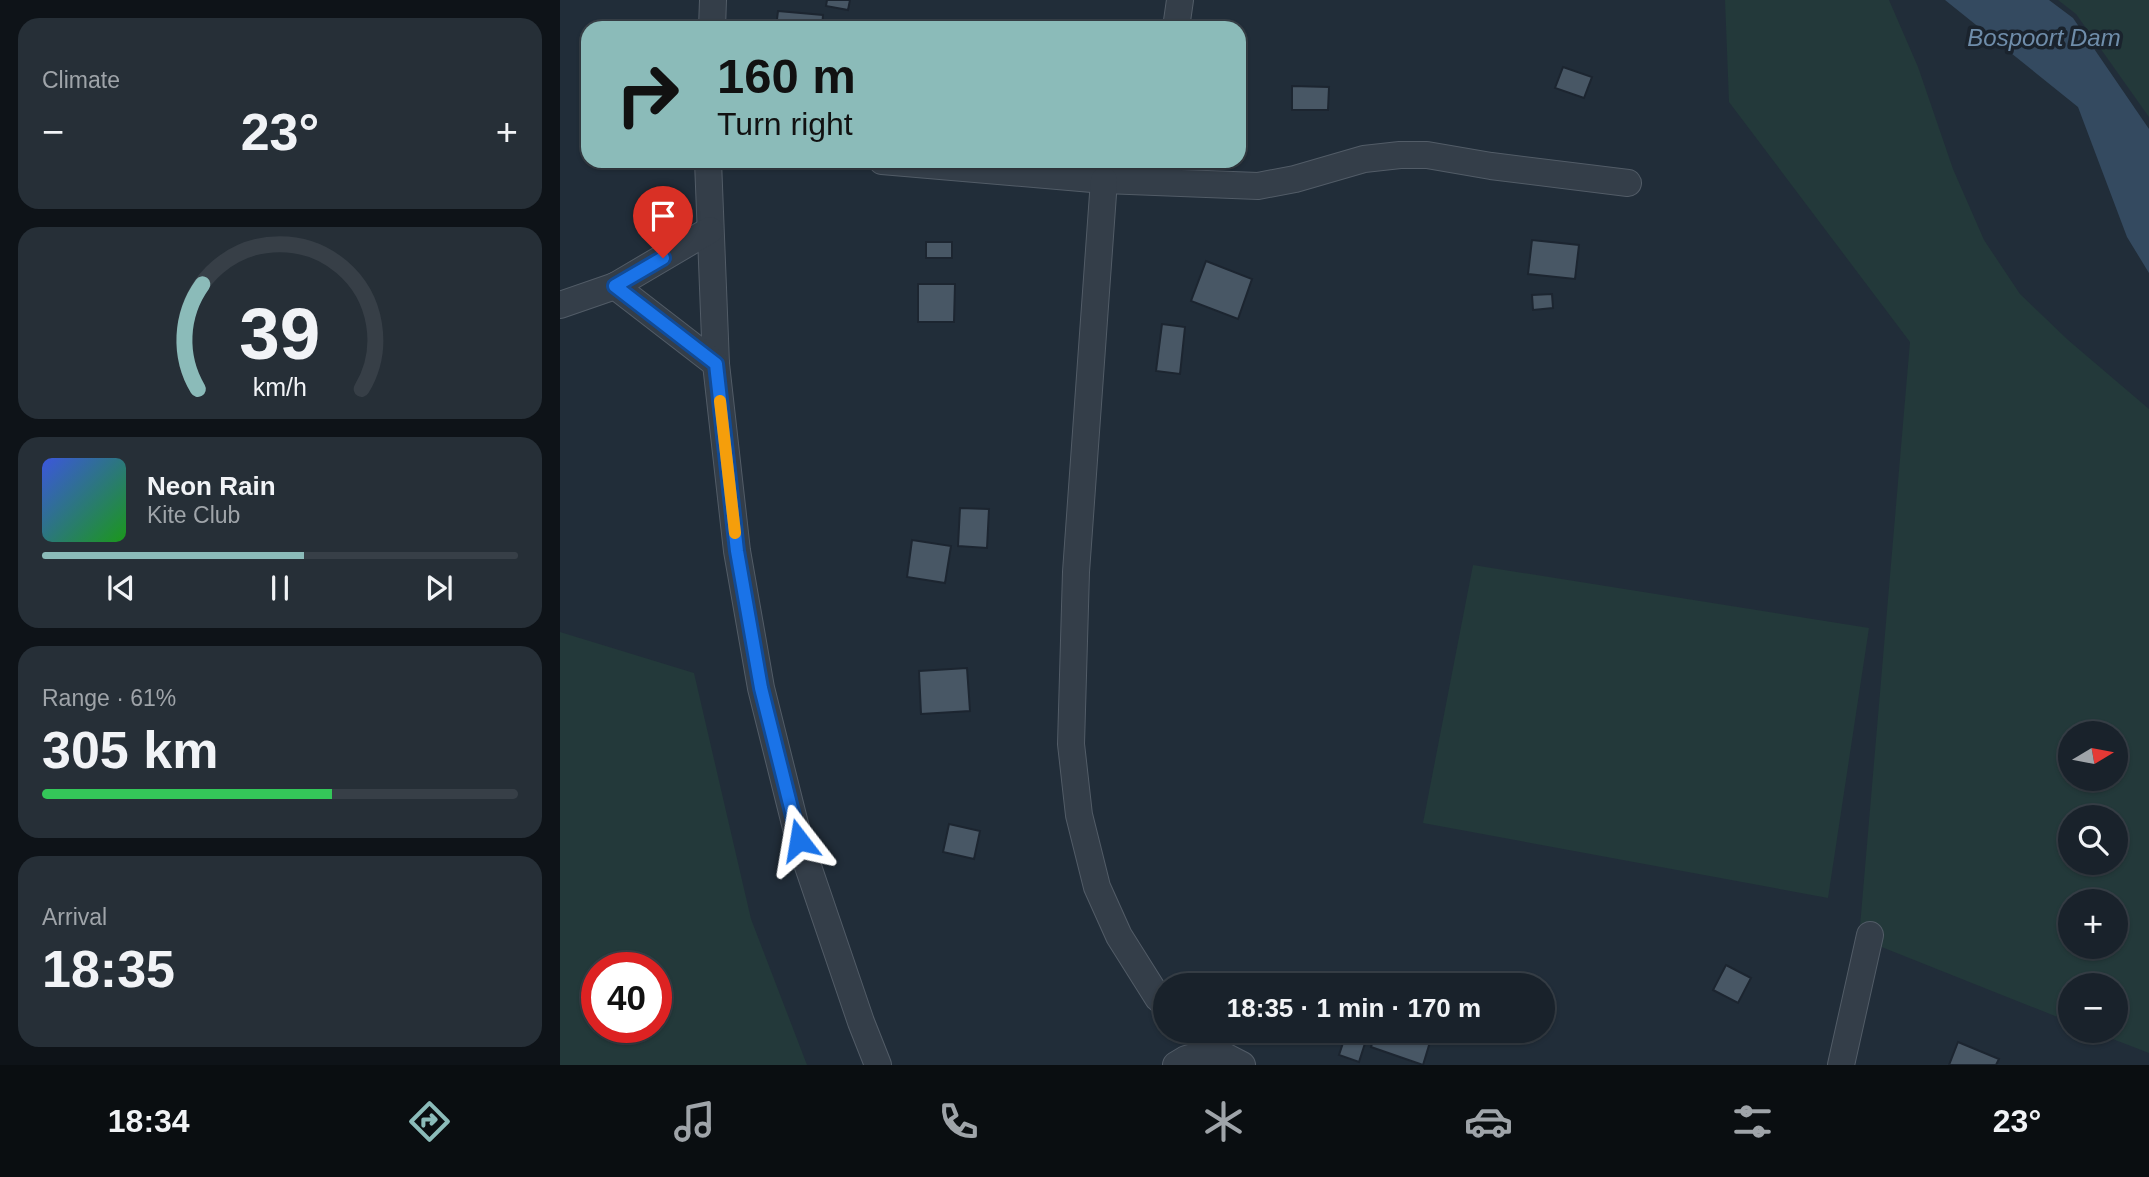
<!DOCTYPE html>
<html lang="en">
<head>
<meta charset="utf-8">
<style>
  body { margin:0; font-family:Helvetica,sans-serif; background:#262f37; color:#f1f3f6; height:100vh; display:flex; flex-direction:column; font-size:26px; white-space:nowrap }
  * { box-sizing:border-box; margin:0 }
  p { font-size:23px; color:#9fa4a9 }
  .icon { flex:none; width:38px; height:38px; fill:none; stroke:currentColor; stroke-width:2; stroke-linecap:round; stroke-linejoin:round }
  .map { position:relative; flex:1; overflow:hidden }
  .details { display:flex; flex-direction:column; gap:18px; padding:18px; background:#0e1318; width:560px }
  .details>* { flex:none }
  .banner { position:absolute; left:21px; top:21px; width:665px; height:147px; border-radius:21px; box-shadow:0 2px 5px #0004,0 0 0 2px #373f47; background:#8bbbb9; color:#111; overflow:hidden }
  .needle { width:46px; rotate:80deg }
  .controls { position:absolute; left:1498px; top:721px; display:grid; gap:14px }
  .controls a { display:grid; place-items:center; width:70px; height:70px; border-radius:50%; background:#19222b; box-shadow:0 2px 5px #0004,0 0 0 2px #373f47; font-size:35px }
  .speed { position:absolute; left:21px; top:952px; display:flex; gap:14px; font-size:35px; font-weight:700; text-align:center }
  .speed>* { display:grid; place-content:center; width:91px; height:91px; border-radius:50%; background:#19222b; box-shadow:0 2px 5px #0004,0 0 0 2px #373f47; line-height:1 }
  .speed .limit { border:10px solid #d22; background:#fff; color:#111 }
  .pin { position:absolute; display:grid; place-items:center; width:60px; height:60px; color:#fff; margin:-72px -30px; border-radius:50% 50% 50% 0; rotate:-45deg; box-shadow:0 0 7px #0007 }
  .pin .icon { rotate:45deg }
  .me { position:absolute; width:77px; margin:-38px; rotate:346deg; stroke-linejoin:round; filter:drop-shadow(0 0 5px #0008) }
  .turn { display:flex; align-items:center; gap:24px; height:147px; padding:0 21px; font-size:32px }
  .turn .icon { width:91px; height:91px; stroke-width:2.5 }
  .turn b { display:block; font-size:49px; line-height:60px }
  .big { font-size:52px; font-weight:700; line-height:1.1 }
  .details .card { flex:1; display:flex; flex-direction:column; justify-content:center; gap:10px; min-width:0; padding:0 24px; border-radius:21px; background:#262f37 }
  .details .dial { align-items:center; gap:0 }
  .dial svg { height:182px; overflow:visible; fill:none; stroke:#373f47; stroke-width:7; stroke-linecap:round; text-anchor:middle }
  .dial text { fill:#f1f3f6; stroke:none }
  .song { display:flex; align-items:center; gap:21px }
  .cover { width:84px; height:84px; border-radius:10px; background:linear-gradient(135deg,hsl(230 70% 55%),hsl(120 70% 35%)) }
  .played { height:7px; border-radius:4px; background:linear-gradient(90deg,#8bbbb9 55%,#373f47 55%) }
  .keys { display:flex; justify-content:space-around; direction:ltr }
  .heat { display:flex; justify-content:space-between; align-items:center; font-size:38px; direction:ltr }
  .charge { height:10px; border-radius:5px; background:linear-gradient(90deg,#34c759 61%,#373f47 0) }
  .trip { position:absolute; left:593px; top:973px; width:402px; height:70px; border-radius:35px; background:#19222b; box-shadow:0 2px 5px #0004,0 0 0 2px #373f47; font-weight:700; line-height:70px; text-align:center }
  .dock { display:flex; height:112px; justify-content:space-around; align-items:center; background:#0a0e11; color:#9fa4a9 }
  .dock .icon { width:49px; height:49px }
  .dock .active { color:#8bbbb9 }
  .dock b { font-size:32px; color:#f1f3f6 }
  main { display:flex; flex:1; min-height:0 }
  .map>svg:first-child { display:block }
  .green { fill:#23393a; fill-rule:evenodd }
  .water { fill:#344a60 }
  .building { fill:#485765; stroke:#1c2530; stroke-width:2 }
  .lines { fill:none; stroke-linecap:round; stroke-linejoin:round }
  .minor-casing { stroke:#525c67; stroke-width:28 }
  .minor { stroke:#343e49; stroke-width:26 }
  .route-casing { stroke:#114b97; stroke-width:18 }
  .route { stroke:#1a73e8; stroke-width:12 }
  .slow { stroke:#f59e0b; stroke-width:12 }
  .labels { text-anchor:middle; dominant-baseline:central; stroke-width:7; stroke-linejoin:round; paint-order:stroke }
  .water-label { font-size:24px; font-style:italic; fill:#6f8daa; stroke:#1a232d }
</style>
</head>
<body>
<main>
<section class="details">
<div class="card"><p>Climate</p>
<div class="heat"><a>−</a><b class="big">23°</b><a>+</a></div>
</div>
<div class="card dial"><svg viewBox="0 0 100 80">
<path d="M14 69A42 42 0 1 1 86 69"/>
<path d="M14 69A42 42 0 0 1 16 23" stroke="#8bbbb9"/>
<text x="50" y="56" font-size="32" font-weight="700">39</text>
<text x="50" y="72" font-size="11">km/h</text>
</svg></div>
<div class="card">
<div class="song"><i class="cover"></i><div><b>Neon Rain</b><p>Kite Club</p></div></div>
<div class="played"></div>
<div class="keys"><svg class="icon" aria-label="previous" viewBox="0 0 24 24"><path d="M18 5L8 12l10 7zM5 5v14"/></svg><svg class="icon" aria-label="pause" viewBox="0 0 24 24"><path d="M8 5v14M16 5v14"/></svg><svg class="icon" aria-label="next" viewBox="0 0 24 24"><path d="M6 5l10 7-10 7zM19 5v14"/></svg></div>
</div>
<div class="card"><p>Range · 61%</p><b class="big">305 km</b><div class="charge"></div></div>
<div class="card"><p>Arrival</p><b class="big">18:35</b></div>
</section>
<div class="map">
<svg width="1589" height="1065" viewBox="0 0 1589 1065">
  <rect width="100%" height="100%" fill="#212d39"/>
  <!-- green -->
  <g class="green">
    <path d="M1165,0H1329L1358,67L1393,169L1424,240L1460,294L1508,340L1589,409V1053L1532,1031H1556V985H1510V1022L1299,938L1350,342L1169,102ZM1510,733H1556V779H1510ZM1510,817H1556V863H1510ZM1510,901H1556V947H1510Z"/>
    <polygon points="1498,0 1589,0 1589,117 1516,14"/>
    <polygon points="913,565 1309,628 1268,898 863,823"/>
    <path d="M0,632L134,673L191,919L247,1065H0ZM37,968H96V1027H37Z"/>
  </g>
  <!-- water -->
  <polygon class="water" points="1385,0 1489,0 1513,18 1589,129 1589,273 1567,237 1518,107"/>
  <!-- building -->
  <g class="building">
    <polygon points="267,0 290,0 288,10 266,6"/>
    <polygon points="218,11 263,15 262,28 216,28"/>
    <polygon points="1003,67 1032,77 1024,98 995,88"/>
    <polygon points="732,86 769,87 768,110 732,110"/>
    <polygon points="972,240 1019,245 1015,279 968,274"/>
    <rect x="366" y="242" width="26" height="16"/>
    <polygon points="646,261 692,279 678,319 631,301"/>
    <polygon points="358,284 395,284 394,322 358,322"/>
    <polygon points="992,294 993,308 973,310 972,295"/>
    <polygon points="602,324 625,327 620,374 596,371"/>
    <polygon points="400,508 429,509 427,548 398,546"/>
    <polygon points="352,540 391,546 385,583 347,577"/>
    <polygon points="407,668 410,711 361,714 359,671"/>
    <polygon points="389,824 420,831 414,859 383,852"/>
    <polygon points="1166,965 1191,978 1178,1003 1153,990"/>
    <polygon points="787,1031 807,1037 799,1062 779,1055"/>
    <polygon points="816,1031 839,1031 870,1042 863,1065 811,1047"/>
    <polygon points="1398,1042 1439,1059 1436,1065 1389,1065"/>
  </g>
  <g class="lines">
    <!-- minor casing -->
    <g class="minor-casing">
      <g id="minor">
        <polyline points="152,28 153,0"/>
        <polyline points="616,28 620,0"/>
        <polyline points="148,161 156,364 177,551 201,688 239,840 301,1022 318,1065"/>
        <polyline points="322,161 544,180 698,186 735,179 804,159 840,155 867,155 931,166 1068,183"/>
        <polyline points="544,180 516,572 511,744 519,815 537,887 559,936 598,998 606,1005"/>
        <polyline points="55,286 156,364"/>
        <polyline points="0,305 55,286 150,230"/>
        <polyline points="633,1031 655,1051"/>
        <polyline points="616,1065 626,1059 655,1051 682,1065"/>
        <polyline points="1281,1065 1310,935"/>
      </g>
    </g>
    <!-- minor -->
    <use href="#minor" class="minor"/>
  </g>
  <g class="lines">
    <!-- route casing -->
    <g class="route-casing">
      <polyline id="route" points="103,258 55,286 156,364 177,551 201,688 239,840"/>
    </g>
    <!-- route -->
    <use href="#route" class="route"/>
    <!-- slow -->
    <polyline class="slow" points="160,401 175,533"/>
  </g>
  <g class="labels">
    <!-- water labels -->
    <g class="water-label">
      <text x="1484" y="37">Bospoort Dam</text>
    </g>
  </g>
</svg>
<div class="controls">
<a><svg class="needle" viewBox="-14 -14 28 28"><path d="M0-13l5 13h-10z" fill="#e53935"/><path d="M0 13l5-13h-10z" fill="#9fa4a9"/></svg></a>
<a><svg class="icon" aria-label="search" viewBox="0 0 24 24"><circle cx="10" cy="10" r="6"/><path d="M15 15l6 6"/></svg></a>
<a>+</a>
<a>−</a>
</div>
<div class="speed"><div class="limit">40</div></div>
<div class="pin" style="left:103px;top:258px;background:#d93025"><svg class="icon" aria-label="arrive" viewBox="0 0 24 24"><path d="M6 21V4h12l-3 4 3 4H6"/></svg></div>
<svg class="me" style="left:239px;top:840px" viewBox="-20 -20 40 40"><path d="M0-17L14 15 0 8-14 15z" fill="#1a73e8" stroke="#fff" stroke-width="4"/></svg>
<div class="trip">18:35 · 1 min · 170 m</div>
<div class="banner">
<div class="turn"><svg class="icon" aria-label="right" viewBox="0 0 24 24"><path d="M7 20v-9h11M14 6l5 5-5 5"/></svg><div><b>160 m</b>Turn right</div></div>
</div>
</div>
</main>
<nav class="dock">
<b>18:34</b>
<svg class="icon active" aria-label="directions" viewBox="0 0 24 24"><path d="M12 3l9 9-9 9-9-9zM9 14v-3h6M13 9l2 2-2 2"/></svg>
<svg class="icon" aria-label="music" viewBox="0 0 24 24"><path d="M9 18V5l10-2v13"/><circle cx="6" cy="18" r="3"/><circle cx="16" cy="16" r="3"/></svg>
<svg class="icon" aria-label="phone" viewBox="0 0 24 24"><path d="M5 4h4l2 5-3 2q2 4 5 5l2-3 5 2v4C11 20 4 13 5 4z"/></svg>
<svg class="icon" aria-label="climate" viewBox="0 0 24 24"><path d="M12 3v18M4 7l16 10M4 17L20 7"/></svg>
<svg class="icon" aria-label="car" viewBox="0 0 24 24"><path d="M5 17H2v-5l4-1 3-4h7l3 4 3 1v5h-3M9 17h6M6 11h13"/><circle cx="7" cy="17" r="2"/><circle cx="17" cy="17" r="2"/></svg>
<svg class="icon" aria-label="filters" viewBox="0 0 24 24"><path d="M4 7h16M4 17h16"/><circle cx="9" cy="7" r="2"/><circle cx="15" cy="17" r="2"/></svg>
<b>23°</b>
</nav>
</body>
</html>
